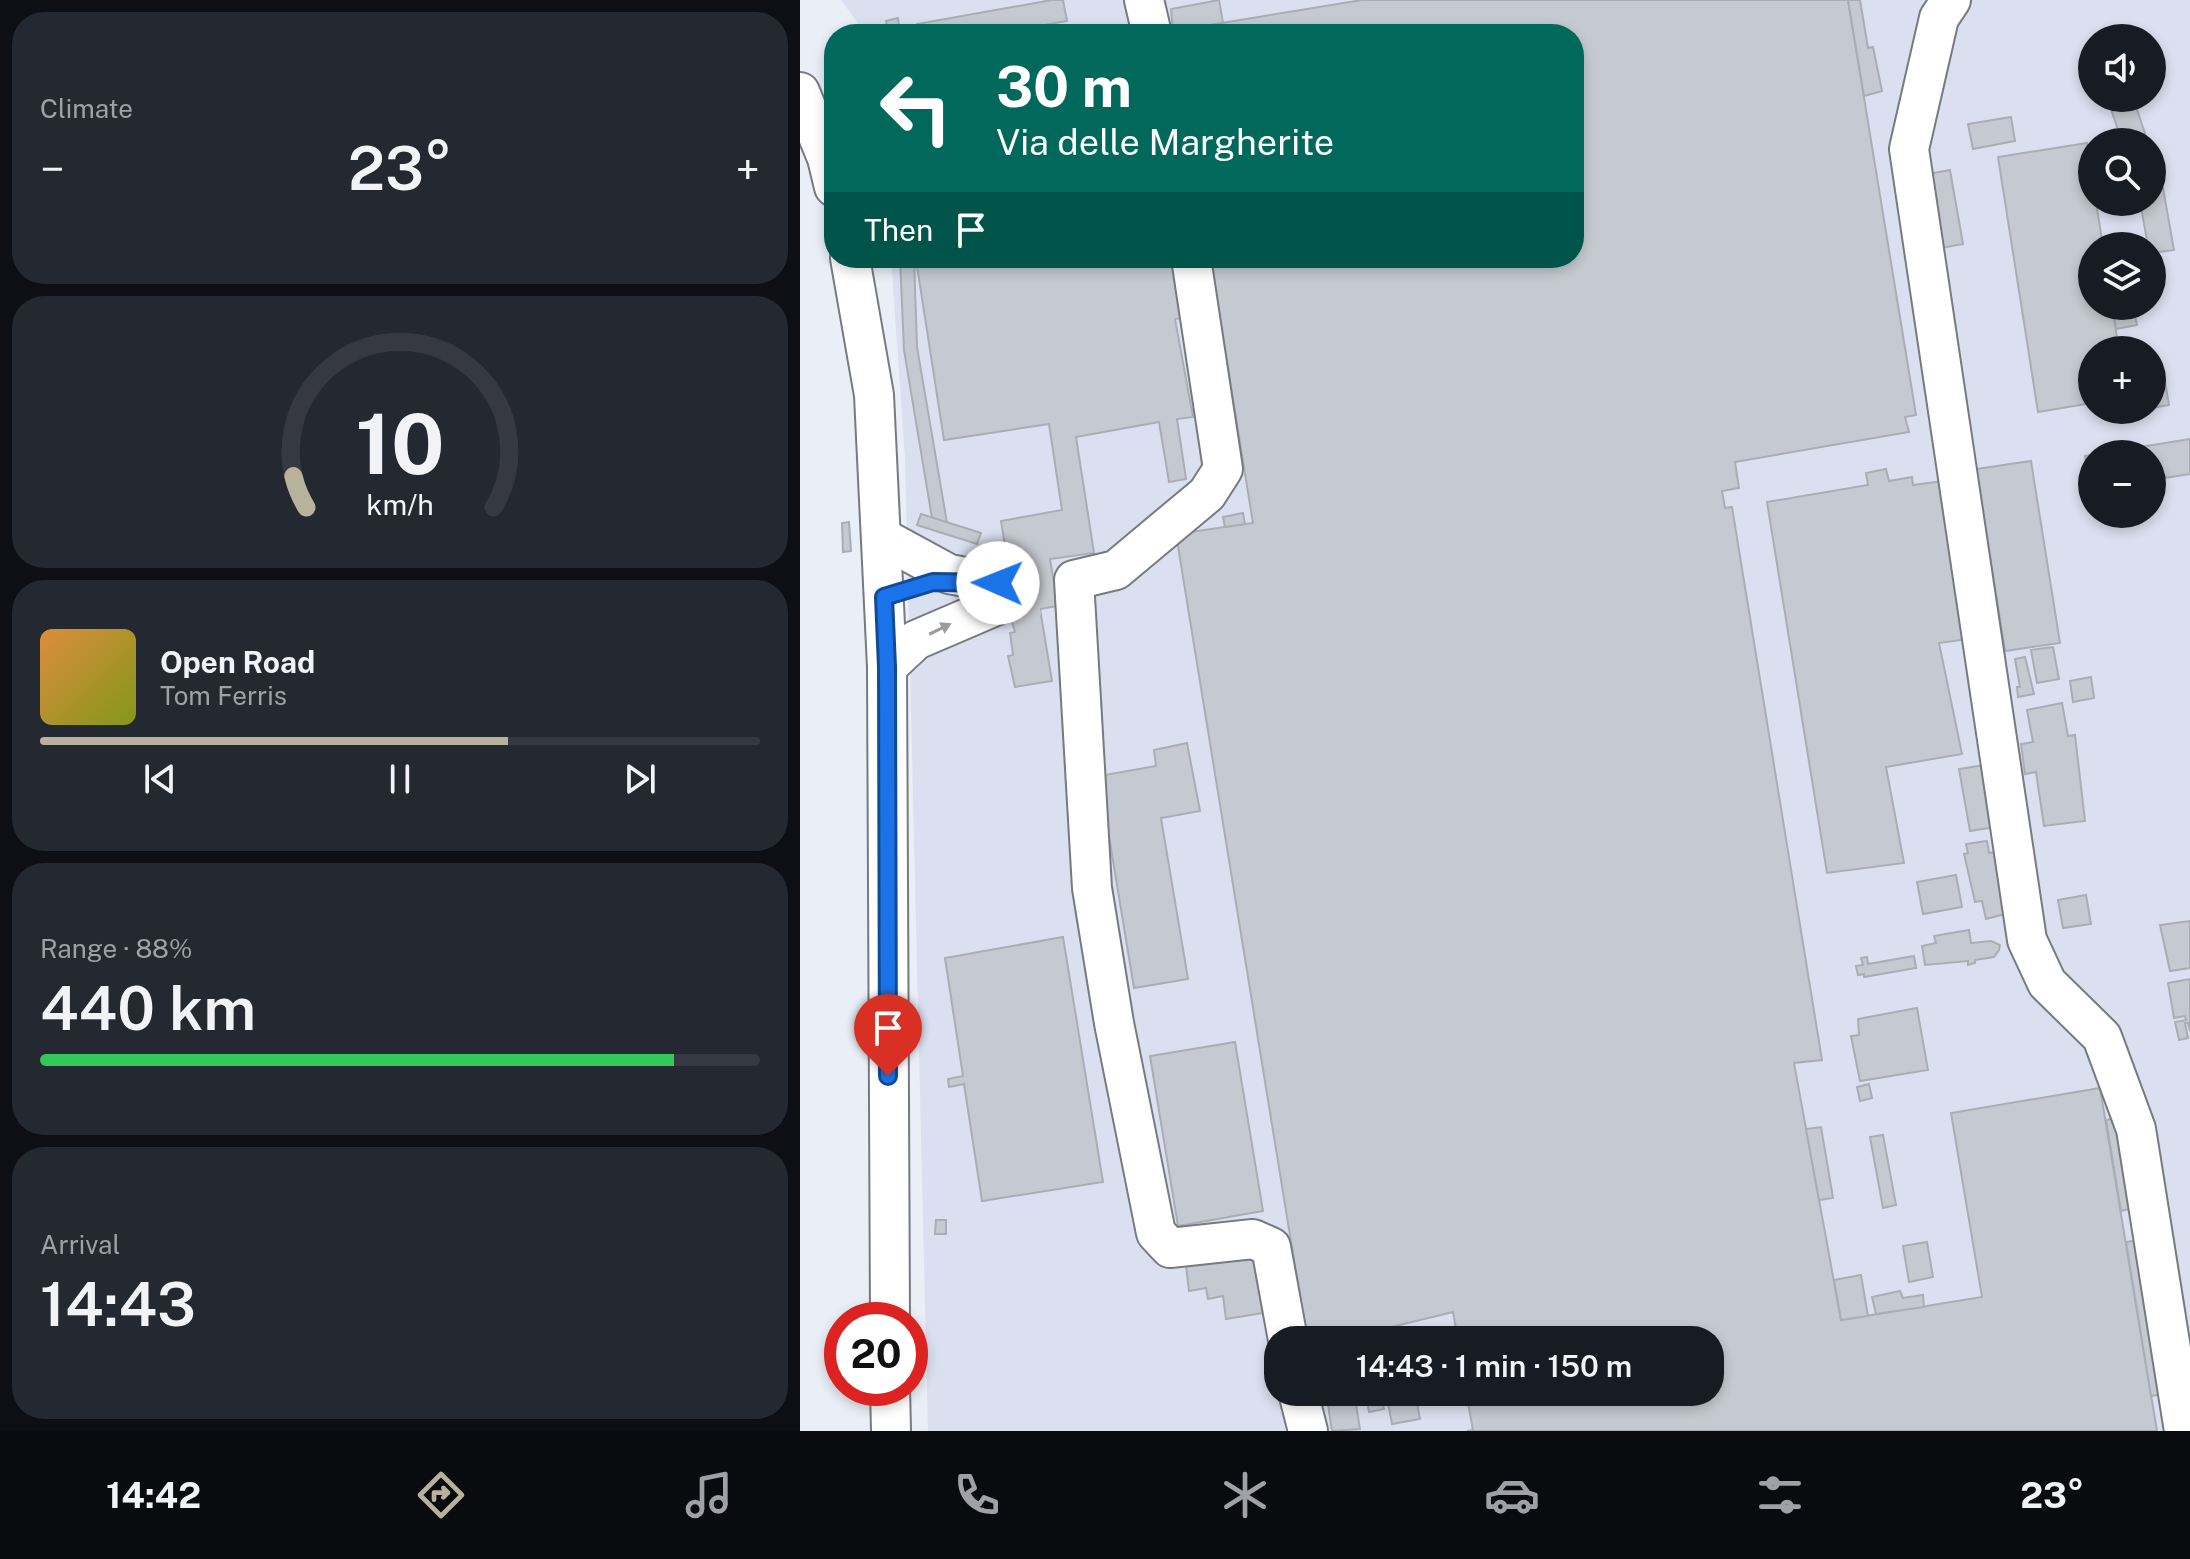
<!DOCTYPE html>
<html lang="en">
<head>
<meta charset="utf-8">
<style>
  body { margin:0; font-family:"Public Sans",sans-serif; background:#242831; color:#f1f3f6; height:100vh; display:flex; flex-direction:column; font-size:30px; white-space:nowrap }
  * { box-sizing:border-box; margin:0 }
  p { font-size:26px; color:#9ea1a6 }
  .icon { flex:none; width:44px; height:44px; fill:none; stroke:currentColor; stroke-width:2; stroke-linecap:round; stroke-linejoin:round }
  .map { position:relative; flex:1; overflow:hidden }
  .sheet { display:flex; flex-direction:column; gap:12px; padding:12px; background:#0d0f14; width:800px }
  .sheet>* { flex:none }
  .guide { position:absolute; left:24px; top:24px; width:760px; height:244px; border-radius:32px; box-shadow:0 4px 12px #0003; background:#00695c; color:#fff; overflow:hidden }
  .fabs { position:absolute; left:1278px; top:24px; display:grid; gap:16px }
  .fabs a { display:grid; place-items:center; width:88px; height:88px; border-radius:50%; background:#171b24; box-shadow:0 4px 12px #0003; font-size:40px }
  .speed { position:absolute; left:24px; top:1302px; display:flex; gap:16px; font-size:40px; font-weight:700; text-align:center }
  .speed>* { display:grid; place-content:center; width:104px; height:104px; border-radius:50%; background:#171b24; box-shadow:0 4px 12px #0003; line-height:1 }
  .speed .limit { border:12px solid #d22; background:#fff; color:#111 }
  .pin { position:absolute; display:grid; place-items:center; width:68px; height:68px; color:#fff; margin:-82px -34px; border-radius:50% 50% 50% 0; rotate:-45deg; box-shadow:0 0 8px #0007 }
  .pin .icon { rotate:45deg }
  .me { position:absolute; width:88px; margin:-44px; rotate:271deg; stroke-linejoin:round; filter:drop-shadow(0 0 6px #0008) }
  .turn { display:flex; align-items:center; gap:28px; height:168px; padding:0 40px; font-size:36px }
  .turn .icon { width:104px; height:104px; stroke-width:2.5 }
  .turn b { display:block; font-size:56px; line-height:68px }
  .then { display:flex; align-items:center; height:76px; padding:0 40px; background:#0003; gap:16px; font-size:30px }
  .big { font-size:60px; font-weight:600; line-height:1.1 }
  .sheet .tile { flex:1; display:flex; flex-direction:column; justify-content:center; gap:12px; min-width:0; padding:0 28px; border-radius:32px; background:#242831 }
  .sheet .dial { align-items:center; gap:0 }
  .dial svg { height:208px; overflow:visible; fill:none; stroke:#363941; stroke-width:7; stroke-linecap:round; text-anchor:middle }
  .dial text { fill:#f1f3f6; stroke:none }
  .song { display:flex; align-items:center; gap:24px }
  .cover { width:96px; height:96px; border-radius:12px; background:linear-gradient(135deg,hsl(30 70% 55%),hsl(70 70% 35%)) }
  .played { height:8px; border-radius:4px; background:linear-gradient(90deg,#b8b29d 65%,#363941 65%) }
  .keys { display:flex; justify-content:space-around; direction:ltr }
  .heat { display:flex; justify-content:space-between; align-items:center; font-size:44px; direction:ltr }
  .charge { height:12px; border-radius:6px; background:linear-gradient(90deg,#34c759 88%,#363941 0) }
  .trip { position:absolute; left:464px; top:1326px; width:460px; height:80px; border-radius:32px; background:#171b24; box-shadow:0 4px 12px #0003; font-weight:600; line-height:80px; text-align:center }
  .dock { display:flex; height:128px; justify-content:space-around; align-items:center; background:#090b0e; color:#9ea1a6 }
  .dock .icon { width:56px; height:56px }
  .dock .on { color:#b8b29d }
  .dock b { font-size:36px; color:#f1f3f6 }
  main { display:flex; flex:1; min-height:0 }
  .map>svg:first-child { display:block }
  .built { fill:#dae0ef; fill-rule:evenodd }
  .building { fill:#c5c9d1; stroke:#aaadb5; stroke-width:2 }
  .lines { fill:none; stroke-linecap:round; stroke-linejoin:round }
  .minor-tunnel { stroke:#c6cad1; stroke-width:38; stroke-dasharray:38 19; stroke-linecap:butt }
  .minor-casing { stroke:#777a81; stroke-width:42 }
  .minor { stroke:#fff; stroke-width:38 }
  .oneway { fill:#9b9c9e }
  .route-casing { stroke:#114b97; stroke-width:20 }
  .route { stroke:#1a73e8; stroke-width:14 }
</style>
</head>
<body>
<main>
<section class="sheet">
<div class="tile"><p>Climate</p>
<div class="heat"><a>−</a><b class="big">23°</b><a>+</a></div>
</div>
<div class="tile dial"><svg viewBox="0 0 100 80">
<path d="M14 69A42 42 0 1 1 86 69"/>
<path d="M14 69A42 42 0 0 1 9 57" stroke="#b8b29d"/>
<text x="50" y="56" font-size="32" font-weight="700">10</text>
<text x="50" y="72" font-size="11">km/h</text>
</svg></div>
<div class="tile">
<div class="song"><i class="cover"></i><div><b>Open Road</b><p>Tom Ferris</p></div></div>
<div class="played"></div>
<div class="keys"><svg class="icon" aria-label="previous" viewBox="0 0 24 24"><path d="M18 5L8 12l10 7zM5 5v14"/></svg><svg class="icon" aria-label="pause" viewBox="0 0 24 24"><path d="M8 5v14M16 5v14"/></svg><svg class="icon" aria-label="next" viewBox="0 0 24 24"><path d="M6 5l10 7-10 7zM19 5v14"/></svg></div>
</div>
<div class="tile"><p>Range · 88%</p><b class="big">440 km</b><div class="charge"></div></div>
<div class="tile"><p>Arrival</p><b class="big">14:43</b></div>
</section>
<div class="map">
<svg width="1390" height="1431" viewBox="0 0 1390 1431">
  <rect width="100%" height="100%" fill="#eaeef6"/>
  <!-- built -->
  <path class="built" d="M41,0H1390V1431H128L105,458L91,258H774V34H66ZM1292,38H1352V98H1292ZM1292,142H1352V202H1292ZM1292,246H1352V306H1292ZM1292,350H1352V410H1292ZM1292,454H1352V514H1292ZM478,1340H910V1392H478Z"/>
  <!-- building -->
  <g class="building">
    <polygon points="252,0 263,0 267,21 193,34 119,34 117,24"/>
    <polygon points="419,0 423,23 373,31 371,9"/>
    <polygon points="562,0 1048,0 1116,415 1105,417 1109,432 935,462 939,488 922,491 925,508 932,507 1022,1060 994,1063 1041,1320 1182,1297 1151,1113 1300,1088 1357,1431 667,1431 673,1430 666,1392 910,1392 910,1340 658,1340 653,1312 538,1340 507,1340 376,534 453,523 410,258 774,258 774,34 373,34 373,31"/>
    <polygon points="1048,0 1060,0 1068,48 1073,47 1082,91 1064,96"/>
    <polygon points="98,18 100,34 88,34 86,21"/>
    <polygon points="1333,98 1348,142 1322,142 1310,106"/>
    <polygon points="1211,117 1215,141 1173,149 1168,124"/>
    <polygon points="1287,143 1292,202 1296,202 1303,246 1292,246 1292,306 1312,306 1319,350 1292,350 1292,403 1238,412 1198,157"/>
    <polygon points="1150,170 1163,244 1141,248 1128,174"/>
    <polygon points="1363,188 1374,250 1352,253 1352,246 1348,246 1340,202 1352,202 1352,190"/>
    <polygon points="100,258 114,258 117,347 147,523 132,518 104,350"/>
    <polygon points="166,258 379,258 388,317 375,319 393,417 377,419 386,479 369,482 359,422 276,437 294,553 250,559 258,606 240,609 252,681 215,687 208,656 213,655 210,633 215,632 195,567 208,564 201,521 262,510 249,424 144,440 117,266"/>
    <polygon points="1312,306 1333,306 1337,325 1316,329"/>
    <polygon points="1363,370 1369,405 1352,408 1352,372"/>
    <polygon points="1390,439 1390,474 1352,480 1352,454 1297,454"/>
    <polygon points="1292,455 1292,490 1290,490 1285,456"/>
    <polygon points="1231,461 1260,643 1205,651 1176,469"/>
    <polygon points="1086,469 1089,481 1112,477 1113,485 1142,481 1168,639 1139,643 1162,754 1086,767 1104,863 1027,873 967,502 1068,485 1066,473"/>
    <polygon points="443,513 445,524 425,527 423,517"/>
    <polygon points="121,514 181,533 177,544 117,525"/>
    <polygon points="49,522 51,551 43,552 42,523"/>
    <polygon points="1253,647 1259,679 1237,683 1231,650"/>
    <polygon points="1225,657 1234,694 1218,697 1217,687 1220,687 1215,659"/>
    <polygon points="1291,677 1294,698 1273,702 1270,681"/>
    <polygon points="1262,703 1268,736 1275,735 1285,821 1244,826 1236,772 1225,774 1221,744 1233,742 1227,710"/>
    <polygon points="387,743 400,811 361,818 388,979 334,988 299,776 356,766 354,750"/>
    <polygon points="1191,764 1202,826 1170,831 1159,769"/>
    <polygon points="1187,841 1189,853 1201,851 1209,913 1186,919 1182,901 1175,902 1164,854 1168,853 1166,844"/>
    <polygon points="1156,875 1162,907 1123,914 1117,882"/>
    <polygon points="1286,895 1291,924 1263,928 1258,900"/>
    <polygon points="1390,921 1390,968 1370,971 1360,925"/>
    <polygon points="1169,930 1171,943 1191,941 1200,945 1199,950 1194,957 1175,960 1175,963 1168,965 1168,961 1125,965 1122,946 1136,943 1134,936"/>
    <polygon points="263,937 303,1182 182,1201 164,1084 149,1087 148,1079 163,1076 145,958"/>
    <polygon points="1114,956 1116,968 1064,977 1064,974 1058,975 1056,966 1063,965 1061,958 1067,957 1068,964"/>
    <polygon points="1390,979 1390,1031 1388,1023 1385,1023 1388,1038 1379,1040 1375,1022 1386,1020 1385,1016 1374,1018 1368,983"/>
    <polygon points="1117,1008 1128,1070 1060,1081 1051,1036 1059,1035 1058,1019"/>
    <polygon points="435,1042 463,1211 378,1226 350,1056"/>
    <polygon points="1069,1084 1072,1098 1060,1101 1057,1087"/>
    <polygon points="1325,1116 1338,1207 1321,1211 1306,1120"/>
    <polygon points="1021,1127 1033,1198 1019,1200 1006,1129"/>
    <polygon points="1083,1135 1096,1205 1083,1208 1070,1137"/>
    <polygon points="136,1220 146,1220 146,1234 135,1234"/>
    <polygon points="1351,1238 1376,1392 1351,1396 1326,1242"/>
    <polygon points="1127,1242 1133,1277 1109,1282 1103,1246"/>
    <polygon points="453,1256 463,1313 426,1319 423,1296 408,1299 406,1288 389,1291 386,1266"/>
    <polygon points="1061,1275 1068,1316 1041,1320 1034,1280"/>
    <polygon points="1100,1291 1103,1298 1123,1295 1124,1307 1076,1314 1072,1297"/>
    <polygon points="526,1392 554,1392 560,1429 532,1431"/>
    <polygon points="586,1392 615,1392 620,1419 592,1424"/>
    <polygon points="582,1399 584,1409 569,1412 567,1401"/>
  </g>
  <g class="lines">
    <!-- minor-tunnel -->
    <polyline class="minor-tunnel" points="200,604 256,592"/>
    <!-- minor casing -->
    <g class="minor-casing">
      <g id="minor">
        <polyline points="344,0 352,34"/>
        <polyline points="1151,0 1139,18 1109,149 1227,940 1247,983 1302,1037 1336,1129 1384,1431"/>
        <polyline points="0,92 27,158 34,187"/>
        <polyline points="50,258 74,395 87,667 90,1320"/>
        <polyline points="391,258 423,469 407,494 316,570 274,580 292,888 314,1023 356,1233 370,1248 453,1239 471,1247 488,1340"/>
        <polyline points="81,537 149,574 198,583"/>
        <polyline points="87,667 116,640 200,604"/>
        <polyline points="90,1388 91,1431"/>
        <polyline points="498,1392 508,1431"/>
      </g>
    </g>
    <!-- minor -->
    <use href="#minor" class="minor"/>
  </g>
  <!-- one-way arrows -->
  <defs><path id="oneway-solid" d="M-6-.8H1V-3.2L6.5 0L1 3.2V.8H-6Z" transform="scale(2)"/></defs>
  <use class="oneway" href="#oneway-solid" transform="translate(140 629) rotate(-26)"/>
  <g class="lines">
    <!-- route casing -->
    <g class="route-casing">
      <polyline id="route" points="88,1076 87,667 84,597 133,582 198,583"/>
    </g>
    <!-- route -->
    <use href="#route" class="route"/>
  </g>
</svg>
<div class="fabs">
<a><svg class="icon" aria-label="sound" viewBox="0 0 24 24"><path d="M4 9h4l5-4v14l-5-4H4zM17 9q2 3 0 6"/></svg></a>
<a><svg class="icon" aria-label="search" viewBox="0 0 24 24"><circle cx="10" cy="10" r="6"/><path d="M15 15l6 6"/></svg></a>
<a><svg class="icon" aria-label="layers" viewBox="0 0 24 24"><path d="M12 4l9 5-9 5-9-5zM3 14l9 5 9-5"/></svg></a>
<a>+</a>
<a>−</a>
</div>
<div class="speed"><div class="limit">20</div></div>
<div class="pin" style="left:88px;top:1076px;background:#d93025"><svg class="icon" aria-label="arrive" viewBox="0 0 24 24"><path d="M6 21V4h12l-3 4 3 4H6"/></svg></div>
<svg class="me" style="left:198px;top:583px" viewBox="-20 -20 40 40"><circle r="19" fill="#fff"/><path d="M0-13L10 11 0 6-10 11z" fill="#1a73e8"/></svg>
<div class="trip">14:43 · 1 min · 150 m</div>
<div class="guide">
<div class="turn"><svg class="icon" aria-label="left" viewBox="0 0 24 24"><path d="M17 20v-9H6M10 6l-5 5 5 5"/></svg><div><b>30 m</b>Via delle Margherite</div></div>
<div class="then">Then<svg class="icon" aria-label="arrive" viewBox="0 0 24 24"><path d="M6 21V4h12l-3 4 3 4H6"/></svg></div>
</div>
</div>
</main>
<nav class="dock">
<b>14:42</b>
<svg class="icon on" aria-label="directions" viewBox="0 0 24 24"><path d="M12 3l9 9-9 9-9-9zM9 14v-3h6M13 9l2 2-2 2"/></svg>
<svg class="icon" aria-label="music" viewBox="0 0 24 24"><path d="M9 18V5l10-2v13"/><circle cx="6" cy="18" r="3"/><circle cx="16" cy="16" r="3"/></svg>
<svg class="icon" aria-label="phone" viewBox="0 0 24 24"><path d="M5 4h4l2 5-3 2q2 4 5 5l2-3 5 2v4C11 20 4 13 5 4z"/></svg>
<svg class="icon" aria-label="climate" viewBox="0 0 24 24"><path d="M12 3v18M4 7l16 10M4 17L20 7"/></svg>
<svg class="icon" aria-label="car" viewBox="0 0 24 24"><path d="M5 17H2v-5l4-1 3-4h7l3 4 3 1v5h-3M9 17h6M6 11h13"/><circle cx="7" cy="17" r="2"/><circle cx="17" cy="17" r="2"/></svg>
<svg class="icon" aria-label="filters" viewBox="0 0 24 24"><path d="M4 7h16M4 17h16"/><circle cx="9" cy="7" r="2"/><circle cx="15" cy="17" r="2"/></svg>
<b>23°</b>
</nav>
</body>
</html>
